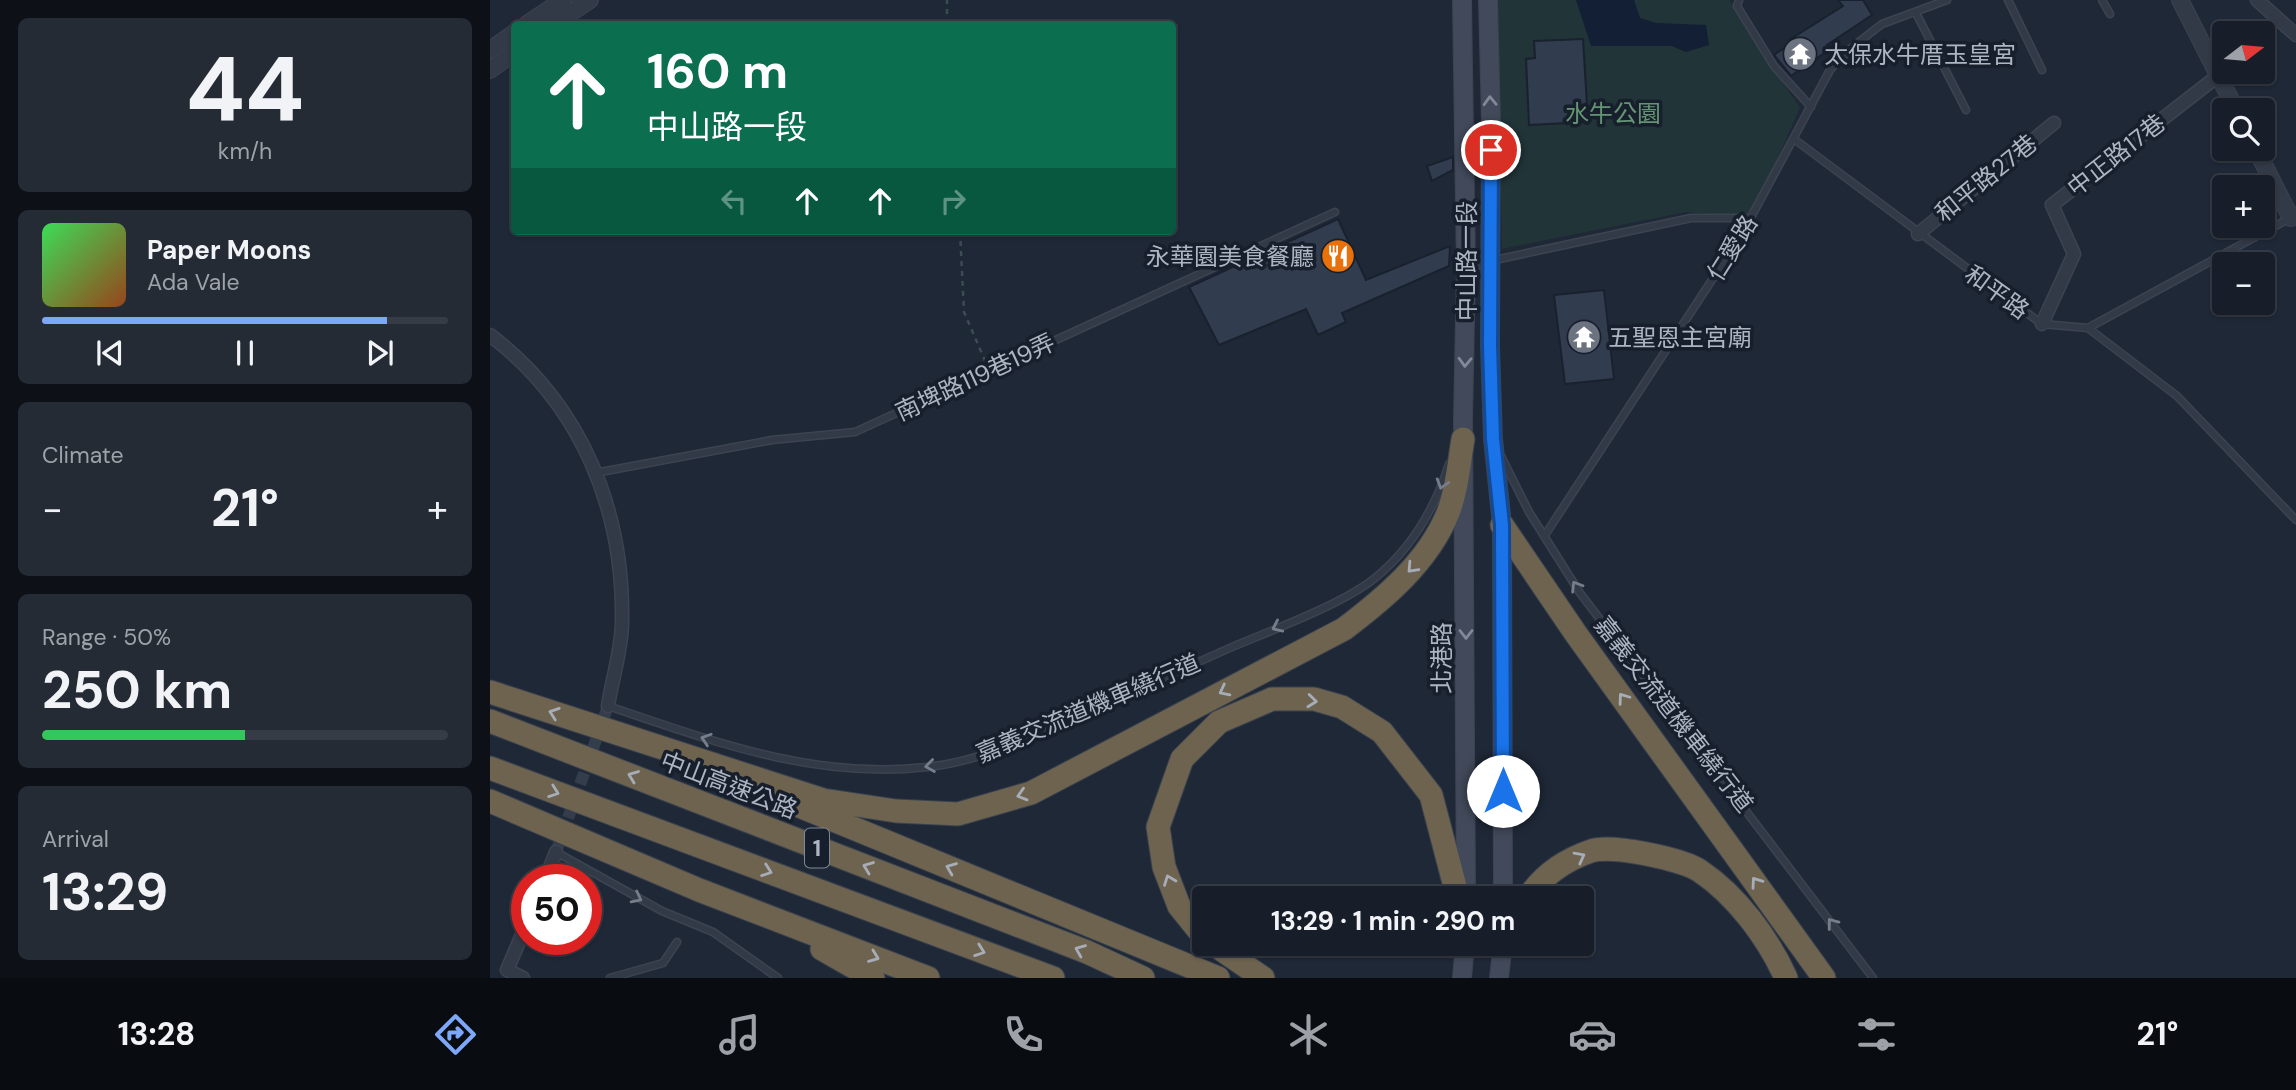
<!DOCTYPE html>
<html lang="en">
<head>
<meta charset="utf-8">
<style>
  body { margin:0; font-family:"DM Sans","Noto Sans TC",sans-serif; background:#242b35; color:#f1f3f6; height:100vh; display:flex; flex-direction:column; font-size:26px; white-space:nowrap }
  * { box-sizing:border-box; margin:0 }
  p { font-size:23px; color:#9ea2a8 }
  .icon { flex:none; width:38px; height:38px; fill:none; stroke:currentColor; stroke-width:2; stroke-linecap:round; stroke-linejoin:round }
  .map { position:relative; flex:1; overflow:hidden }
  .panel { display:flex; flex-direction:column; gap:18px; padding:18px; background:#0d1017; width:490px }
  .panel>* { flex:none }
  .hud { position:absolute; left:21px; top:21px; width:665px; height:214px; border-radius:7px; box-shadow:0 2px 5px #0004,0 0 0 2px #363c46; background:#0b6e4f; color:#fff; overflow:hidden }
  .needle { width:46px; rotate:74deg }
  .fabs { position:absolute; left:1722px; top:21px; display:grid; gap:14px }
  .fabs a { display:grid; place-items:center; width:63px; height:63px; border-radius:7px; background:#171e29; box-shadow:0 2px 5px #0004,0 0 0 2px #363c46; font-size:35px }
  .speed { position:absolute; left:21px; top:864px; display:flex; gap:14px; font-size:35px; font-weight:700; text-align:center }
  .speed>* { display:grid; place-content:center; width:91px; height:91px; border-radius:50%; background:#171e29; box-shadow:0 2px 5px #0004,0 0 0 2px #363c46; line-height:1 }
  .speed .limit { border:10px solid #d22; background:#fff; color:#111 }
  .pin { position:absolute; display:grid; place-items:center; width:60px; height:60px; color:#fff; margin:-30px; border:4px solid #fff; border-radius:50%; box-shadow:0 2px 7px #0007 }
  .me { position:absolute; width:77px; margin:-38px; rotate:0deg; stroke-linejoin:round; filter:drop-shadow(0 0 5px #0008) }
  .turn { display:flex; align-items:center; gap:24px; height:147px; padding:0 21px; font-size:32px }
  .turn .icon { width:91px; height:91px; stroke-width:2.5 }
  .turn b { display:block; font-size:49px; line-height:60px }
  .lanes { display:flex; align-items:center; height:66px; padding:0 21px; background:#0003; justify-content:center; gap:35px; direction:ltr }
  .lanes .off { opacity:.35 }
  .big { font-size:52px; font-weight:700; line-height:1.1 }
  .panel .card { flex:1; display:flex; flex-direction:column; justify-content:center; gap:10px; min-width:0; padding:0 24px; border-radius:10px; background:#242b35 }
  .panel .dial { align-items:center; gap:0 }
  .dial b { font-size:91px; line-height:1 }
  .song { display:flex; align-items:center; gap:21px }
  .cover { width:84px; height:84px; border-radius:10px; background:linear-gradient(135deg,hsl(130 70% 55%),hsl(20 70% 35%)) }
  .played { height:7px; border-radius:4px; background:linear-gradient(90deg,#7da7f9 85%,#363c46 85%) }
  .keys { display:flex; justify-content:space-around; direction:ltr }
  .heat { display:flex; justify-content:space-between; align-items:center; font-size:38px; direction:ltr }
  .charge { height:10px; border-radius:5px; background:linear-gradient(90deg,#34c759 50%,#363c46 0) }
  .trip { position:absolute; left:702px; top:886px; width:402px; height:70px; border-radius:7px; background:#171e29; box-shadow:0 2px 5px #0004,0 0 0 2px #363c46; font-weight:700; line-height:70px; text-align:center }
  .dock { display:flex; height:112px; justify-content:space-around; align-items:center; background:#090c10; color:#9ea2a8 }
  .dock .icon { width:49px; height:49px }
  .dock .on { color:#7da7f9 }
  .dock b { font-size:32px; color:#f1f3f6 }
  main { display:flex; flex:1; min-height:0 }
  .map>svg:first-child { display:block }
  .green { fill:#213438 }
  .water { fill:#131f34 }
  .building { fill:#313c4e; stroke:#1a212e; stroke-width:2 }
  .lines { fill:none; stroke-linecap:round; stroke-linejoin:round }
  .minor-tunnel { stroke:#343d4c; stroke-width:12; stroke-dasharray:12 6; stroke-linecap:butt }
  .service-casing { stroke:#3c4351; stroke-width:9 }
  .minor-casing { stroke:#3c4351; stroke-width:15 }
  .tertiary-casing { stroke:#3c4351; stroke-width:18 }
  .secondary-casing { stroke:#3c4351; stroke-width:20 }
  .motorway-casing { stroke:#3a424f; stroke-width:25 }
  .path { stroke:#3a4d50; stroke-width:2.5; stroke-dasharray:5 5; stroke-linecap:butt }
  .service { stroke:#333a47; stroke-width:6 }
  .minor { stroke:#333a47; stroke-width:12 }
  .tertiary { stroke:#333a47; stroke-width:16 }
  .secondary { stroke:#41495a; stroke-width:18 }
  .motorway { stroke:#6d634f; stroke-width:23 }
  .oneway { stroke:#828a9a }
  .oneway2 { stroke:#767e8c }
  .oneway3 { stroke:#a7adb8 }
  .route-casing { stroke:#114b97; stroke-width:18 }
  .route { stroke:#1a73e8; stroke-width:12 }
  .labels { text-anchor:middle; dominant-baseline:central; stroke-width:7; stroke-linejoin:round; paint-order:stroke }
  .shield { fill:#181f2c; stroke:#808896; stroke-width:2 }
  .shield-label { font-size:23px; font-weight:bold; fill:#adb5c4 }
  .poi-label { font-size:24px; fill:#adb5c4; stroke:#181f2c; text-anchor:start }
  .park-label { font-size:24px; fill:#649572; stroke:#181f2c }
  .street-label { font-size:24px; fill:#adb5c4; stroke:#181f2c }
</style>
</head>
<body>
<main>
<section class="panel">
<div class="card dial"><b>44</b><p>km/h</p></div>
<div class="card">
<div class="song"><i class="cover"></i><div><b>Paper Moons</b><p>Ada Vale</p></div></div>
<div class="played"></div>
<div class="keys"><svg class="icon" aria-label="previous" viewBox="0 0 24 24"><path d="M18 5L8 12l10 7zM5 5v14"/></svg><svg class="icon" aria-label="pause" viewBox="0 0 24 24"><path d="M8 5v14M16 5v14"/></svg><svg class="icon" aria-label="next" viewBox="0 0 24 24"><path d="M6 5l10 7-10 7zM19 5v14"/></svg></div>
</div>
<div class="card"><p>Climate</p>
<div class="heat"><a>−</a><b class="big">21°</b><a>+</a></div>
</div>
<div class="card"><p>Range · 50%</p><b class="big">250 km</b><div class="charge"></div></div>
<div class="card"><p>Arrival</p><b class="big">13:29</b></div>
</section>
<div class="map">
<svg width="1806" height="978" viewBox="0 0 1806 978">
  <rect width="100%" height="100%" fill="#1f2837"/>
  <!-- green -->
  <polygon class="green" points="1007,0 1239,0 1310,108 1261,218 1196,212 1012,249"/>
  <!-- water -->
  <polygon class="water" points="1086,0 1144,0 1150,18 1166,23 1216,25 1219,45 1196,52 1182,46 1101,46"/>
  <!-- building -->
  <g class="building">
    <polygon points="1348,0 1373,0 1382,15 1337,45 1340,49 1301,76 1284,55 1301,43 1299,40 1353,6"/>
    <polygon points="1093,39 1098,122 1039,125 1036,59 1045,58 1044,41"/>
    <polygon points="963,157 963,170 942,181 937,166"/>
    <polygon points="848,219 876,280 960,246 959,266 852,313 856,322 828,335 816,309 729,345 699,287"/>
    <polygon points="1114,290 1124,379 1075,384 1064,295"/>
  </g>
  <g class="lines">
    <!-- minor-tunnel -->
    <polyline class="minor-tunnel" points="66,852 118,706"/>
    <!-- service casing -->
    <g class="service-casing">
      <g id="service">
        <polyline points="1249,0 1247,6 1284,66 1321,107"/>
        <polyline points="1518,0 1552,70"/>
        <polyline points="1612,0 1620,14"/>
        <polyline points="1426,13 1476,110"/>
        <polyline points="1304,139 1552,324 1598,328 1800,218"/>
        <polyline points="978,269 1000,261 1201,218 1261,218"/>
        <polyline points="1598,328 1687,396 1806,520"/>
        <polyline points="1011,456 1039,512 1090,593 1383,978"/>
        <polyline points="105,473 282,440 365,432 845,212"/>
        <polyline points="1055,535 1252,234 1340,70 1361,48 1392,24 1457,0"/>
        <path d="M118,706C222,741 325,780 437,767C490,762 540,737 587,716C639,693 691,670 742,647C782,630 853,604 885,578C922,548 945,508 959,464"/>
        <polyline points="66,852 172,911 223,932 288,978"/>
        <polyline points="120,978 173,963 187,942"/>
      </g>
    </g>
    <!-- minor casing -->
    <g class="minor-casing">
      <g id="minor">
        <polyline points="1767,0 1806,35"/>
        <polyline points="1428,234 1564,123"/>
        <polyline points="1552,324 1584,254 1562,205 1729,75"/>
        <path d="M0,335C91,404 134,509 132,622C132,649 122,679 118,706"/>
        <polyline points="55,880 66,852"/>
        <polyline points="33,978 17,970 37,923"/>
      </g>
    </g>
    <!-- tertiary casing -->
    <g class="tertiary-casing">
      <g id="tertiary">
        <polyline points="1690,0 1746,110"/>
        <polyline points="37,24 73,0"/>
        <polyline points="64,24 100,0"/>
        <polyline points="0,50 24,33"/>
        <polyline points="0,70 24,53"/>
        <polyline points="1766,149 1801,218 1806,215"/>
      </g>
    </g>
    <!-- secondary casing -->
    <g class="secondary-casing">
      <g id="secondary">
        <polyline points="972,0 976,269 973,419 976,898"/>
        <polyline points="998,0 1001,122 1000,346 1003,439 1012,525 1013,898"/>
        <polyline points="972,978 975,943"/>
        <polyline points="1009,978 1013,943"/>
      </g>
    </g>
    <!-- motorway casing -->
    <g class="motorway-casing">
      <g id="motorway">
        <polyline points="1012,525 1086,634 1334,978"/>
        <path d="M0,692L333,800L406,811L468,814L541,793L854,629C895,598 938,562 958,513C967,490 969,463 973,439"/>
        <polyline points="0,721 597,952 653,978"/>
        <polyline points="0,768 563,978"/>
        <polyline points="0,801 209,890 438,978"/>
        <polyline points="307,805 728,978"/>
        <path d="M1038,898C1052,876 1075,860 1101,851C1121,844 1192,859 1210,871C1247,896 1278,938 1296,978"/>
        <polyline points="714,937 689,906 674,867 668,827 692,759 729,722 782,699 824,699 852,707 892,732 941,795 968,898"/>
        <polyline points="722,943 773,978"/>
        <polyline points="1013,946 1014,943"/>
        <polyline points="332,949 383,978"/>
      </g>
    </g>
    <!-- path -->
    <g class="path">
      <polyline points="457,24 457,0"/>
      <polyline points="470,231 474,312 496,363"/>
    </g>
    <!-- service -->
    <use href="#service" class="service"/>
    <!-- minor -->
    <use href="#minor" class="minor"/>
    <!-- tertiary -->
    <use href="#tertiary" class="tertiary"/>
    <!-- secondary -->
    <use href="#secondary" class="secondary"/>
    <!-- motorway -->
    <use href="#motorway" class="motorway"/>
  </g>
  <!-- one-way arrows -->
  <defs><path id="oneway-chevron" d="M-2-3.5L2.5 0L-2 3.5" fill="none" stroke-width="1.6" stroke-linecap="round" stroke-linejoin="round" transform="scale(1.75)"/></defs>
  <g class="oneway">
    <use href="#oneway-chevron" transform="translate(1000 101) rotate(-92)"/>
    <use href="#oneway-chevron" transform="translate(975 362) rotate(92)"/>
    <use href="#oneway-chevron" transform="translate(976 634) rotate(90)"/>
  </g>
  <g class="oneway2">
    <use href="#oneway-chevron" transform="translate(952 484) rotate(107)"/>
    <use href="#oneway-chevron" transform="translate(1086 586) rotate(-122)"/>
    <use href="#oneway-chevron" transform="translate(787 627) rotate(155)"/>
    <use href="#oneway-chevron" transform="translate(216 739) rotate(-162)"/>
    <use href="#oneway-chevron" transform="translate(440 766) rotate(172)"/>
    <use href="#oneway-chevron" transform="translate(147 898) rotate(27)"/>
    <use href="#oneway-chevron" transform="translate(1342 923) rotate(-127)"/>
  </g>
  <g class="oneway3">
    <use href="#oneway-chevron" transform="translate(922 568) rotate(133)"/>
    <use href="#oneway-chevron" transform="translate(734 691) rotate(153)"/>
    <use href="#oneway-chevron" transform="translate(1133 698) rotate(-126)"/>
    <use href="#oneway-chevron" transform="translate(822 701) rotate(6)"/>
    <use href="#oneway-chevron" transform="translate(64 713) rotate(-161)"/>
    <use href="#oneway-chevron" transform="translate(143 776) rotate(-159)"/>
    <use href="#oneway-chevron" transform="translate(64 792) rotate(20)"/>
    <use href="#oneway-chevron" transform="translate(532 795) rotate(163)"/>
    <use href="#oneway-chevron" transform="translate(1090 857) rotate(-28)"/>
    <use href="#oneway-chevron" transform="translate(378 867) rotate(-159)"/>
    <use href="#oneway-chevron" transform="translate(461 868) rotate(-158)"/>
    <use href="#oneway-chevron" transform="translate(277 871) rotate(20)"/>
    <use href="#oneway-chevron" transform="translate(679 880) rotate(-111)"/>
    <use href="#oneway-chevron" transform="translate(1266 882) rotate(-125)"/>
    <use href="#oneway-chevron" transform="translate(590 950) rotate(-158)"/>
    <use href="#oneway-chevron" transform="translate(490 951) rotate(20)"/>
    <use href="#oneway-chevron" transform="translate(384 957) rotate(21)"/>
  </g>
  <g class="lines">
    <!-- route casing -->
    <g class="route-casing">
      <polyline id="route" points="1001,150 1000,346 1003,439 1012,525 1013,791"/>
    </g>
    <!-- route -->
    <use href="#route" class="route"/>
  </g>
  <!-- icons -->
  <defs>
    <g id="temple-disc" transform="scale(1.75)"><circle r="9.5" fill="#6b7280" stroke="#181f2c"/><path d="M0-6L5-2H3V0L6.5 2.5H4V6H1.5V3h-3V6H-4V2.5H-6.5L-3 0V-2H-5Z" fill="#fff"/></g>
    <g id="restaurant-disc" transform="scale(1.75)"><circle r="9.5" fill="#e8710a" stroke="#181f2c"/><path d="M-5-6h1v4h1v-4h1v4h1v-4h1v5L-1.5 .5V6h-2V.5L-5-1ZM5-6V6H3V1.5H1.5Q1.5-4 5-6Z" fill="#fff"/></g>
  </defs>
  <g fill-rule="evenodd">
    <use href="#temple-disc" x="1310" y="54"/>
    <use href="#restaurant-disc" x="848" y="256"/>
    <use href="#temple-disc" x="1094" y="337"/>
  </g>
  <g class="labels">
    <!-- shield labels -->
    <rect class="shield" x="315" y="828.5" width="24" height="39" rx="5"/>
    <g class="shield-label">
      <text x="327" y="848">1</text>
    </g>
    <!-- poi labels -->
    <g class="poi-label">
      <text x="1334" y="54">太保水牛厝玉皇宮</text>
      <text x="824" y="256" text-anchor="end">永華園美食餐廳</text>
      <text x="1118" y="337">五聖恩主宮廟</text>
    </g>
    <!-- park labels -->
    <g class="park-label">
      <text x="1123" y="113">水牛公園</text>
    </g>
    <!-- street labels -->
    <g class="street-label">
      <text transform="translate(1626 155) rotate(-38)">中正路17巷</text>
      <text transform="translate(1496 178) rotate(-39)">和平路27巷</text>
      <text transform="translate(1242 248) rotate(-58)">仁愛路</text>
      <text transform="translate(976 261) rotate(-90)">中山路一段</text>
      <text transform="translate(1507 292) rotate(36)">和平路</text>
      <text transform="translate(485 377) rotate(-25)">南埤路119巷19弄</text>
      <text transform="translate(951 658) rotate(-90)">北港路</text>
      <text transform="translate(598 708) rotate(-23)">嘉義交流道機車繞行道</text>
      <text transform="translate(1184 714) rotate(52)">嘉義交流道機車繞行道</text>
      <text transform="translate(239 785) rotate(21)">中山高速公路</text>
    </g>
  </g>
</svg>
<div class="fabs">
<a><svg class="needle" viewBox="-14 -14 28 28"><path d="M0-13l5 13h-10z" fill="#e53935"/><path d="M0 13l5-13h-10z" fill="#9ea2a8"/></svg></a>
<a><svg class="icon" aria-label="search" viewBox="0 0 24 24"><circle cx="10" cy="10" r="6"/><path d="M15 15l6 6"/></svg></a>
<a>+</a>
<a>−</a>
</div>
<div class="speed"><div class="limit">50</div></div>
<div class="pin" style="left:1001px;top:150px;background:#d93025"><svg class="icon" aria-label="arrive" viewBox="0 0 24 24"><path d="M6 21V4h12l-3 4 3 4H6"/></svg></div>
<svg class="me" style="left:1013px;top:791px" viewBox="-20 -20 40 40"><circle r="19" fill="#fff"/><path d="M0-13L10 11 0 6-10 11z" fill="#1a73e8"/></svg>
<div class="trip">13:29 · 1 min · 290 m</div>
<div class="hud">
<div class="turn"><svg class="icon" aria-label="ahead" viewBox="0 0 24 24"><path d="M12 20V5M6 11l6-6 6 6"/></svg><div><b>160 m</b>中山路一段</div></div>
<div class="lanes"><svg class="icon off" aria-label="left" viewBox="0 0 24 24"><path d="M17 20v-9H6M10 6l-5 5 5 5"/></svg><svg class="icon" aria-label="ahead" viewBox="0 0 24 24"><path d="M12 20V5M6 11l6-6 6 6"/></svg><svg class="icon" aria-label="ahead" viewBox="0 0 24 24"><path d="M12 20V5M6 11l6-6 6 6"/></svg><svg class="icon off" aria-label="right" viewBox="0 0 24 24"><path d="M7 20v-9h11M14 6l5 5-5 5"/></svg></div>
</div>
</div>
</main>
<nav class="dock">
<b>13:28</b>
<svg class="icon on" aria-label="directions" viewBox="0 0 24 24"><path d="M12 3l9 9-9 9-9-9zM9 14v-3h6M13 9l2 2-2 2"/></svg>
<svg class="icon" aria-label="music" viewBox="0 0 24 24"><path d="M9 18V5l10-2v13"/><circle cx="6" cy="18" r="3"/><circle cx="16" cy="16" r="3"/></svg>
<svg class="icon" aria-label="phone" viewBox="0 0 24 24"><path d="M5 4h4l2 5-3 2q2 4 5 5l2-3 5 2v4C11 20 4 13 5 4z"/></svg>
<svg class="icon" aria-label="climate" viewBox="0 0 24 24"><path d="M12 3v18M4 7l16 10M4 17L20 7"/></svg>
<svg class="icon" aria-label="car" viewBox="0 0 24 24"><path d="M5 17H2v-5l4-1 3-4h7l3 4 3 1v5h-3M9 17h6M6 11h13"/><circle cx="7" cy="17" r="2"/><circle cx="17" cy="17" r="2"/></svg>
<svg class="icon" aria-label="filters" viewBox="0 0 24 24"><path d="M4 7h16M4 17h16"/><circle cx="9" cy="7" r="2"/><circle cx="15" cy="17" r="2"/></svg>
<b>21°</b>
</nav>
</body>
</html>
